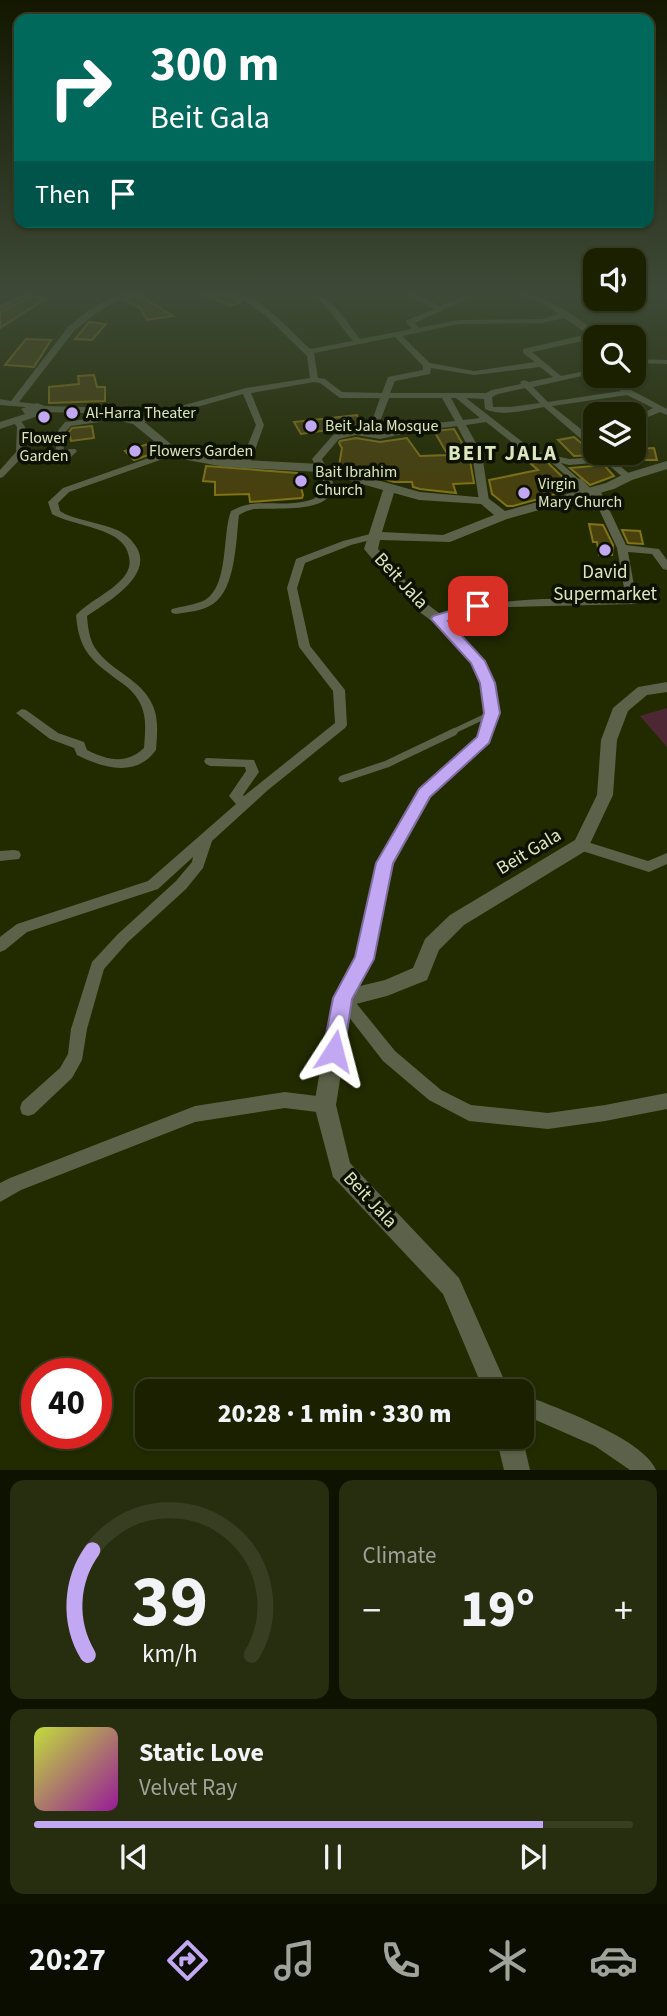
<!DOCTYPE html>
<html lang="en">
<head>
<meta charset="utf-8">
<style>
  body { margin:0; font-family:"Source Sans 3",sans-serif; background:#272d0f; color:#f1f3f6; height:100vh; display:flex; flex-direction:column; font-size:26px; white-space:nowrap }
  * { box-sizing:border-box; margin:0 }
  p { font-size:23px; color:#9fa399 }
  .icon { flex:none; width:38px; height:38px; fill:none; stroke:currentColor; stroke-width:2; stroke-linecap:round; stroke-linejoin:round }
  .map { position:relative; height:1470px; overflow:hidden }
  .sheet { display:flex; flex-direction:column; gap:10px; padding:10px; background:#0e1200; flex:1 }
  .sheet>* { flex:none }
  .guide { position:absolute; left:14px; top:14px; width:640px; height:214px; border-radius:14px; box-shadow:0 2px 5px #0004,0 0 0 2px #383e22; background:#00695c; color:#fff; overflow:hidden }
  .buttons { position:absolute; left:583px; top:248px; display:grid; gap:14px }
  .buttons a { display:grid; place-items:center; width:63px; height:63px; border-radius:14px; background:#1a2000; box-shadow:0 2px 5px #0004,0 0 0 2px #383e22; font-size:35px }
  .speed { position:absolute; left:21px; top:1358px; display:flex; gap:14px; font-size:35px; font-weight:700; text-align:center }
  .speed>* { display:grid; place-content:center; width:91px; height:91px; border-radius:50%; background:#1a2000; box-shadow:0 2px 5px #0004,0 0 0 2px #383e22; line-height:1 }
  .speed .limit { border:10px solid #d22; background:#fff; color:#111 }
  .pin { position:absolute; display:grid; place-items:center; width:60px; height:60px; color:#fff; margin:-30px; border-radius:14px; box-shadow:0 4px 10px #0006 }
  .me { position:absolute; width:77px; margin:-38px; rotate:9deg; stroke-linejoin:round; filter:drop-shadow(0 0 5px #0008) }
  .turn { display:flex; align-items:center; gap:24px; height:147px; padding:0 21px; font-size:32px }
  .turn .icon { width:91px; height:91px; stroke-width:2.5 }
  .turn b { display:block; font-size:49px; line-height:60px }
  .then { display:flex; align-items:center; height:66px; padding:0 21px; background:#0003; gap:14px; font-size:26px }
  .big { font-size:52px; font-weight:800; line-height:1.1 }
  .sheet .card { flex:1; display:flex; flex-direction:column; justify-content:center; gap:10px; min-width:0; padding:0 24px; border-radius:14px; background:#272d0f }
  .sheet .dial { align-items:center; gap:0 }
  .dial svg { height:182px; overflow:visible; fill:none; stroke:#383e22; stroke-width:7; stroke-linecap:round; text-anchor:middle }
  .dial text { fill:#f1f3f6; stroke:none }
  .song { display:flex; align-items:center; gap:21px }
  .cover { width:84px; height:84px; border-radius:10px; background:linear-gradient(135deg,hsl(70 70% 55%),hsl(300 70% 35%)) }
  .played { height:7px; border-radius:4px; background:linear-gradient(90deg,#c2a8f3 85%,#383e22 85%) }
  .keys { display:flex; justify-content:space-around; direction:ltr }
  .heat { display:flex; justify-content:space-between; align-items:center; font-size:38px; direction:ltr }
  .sheet .tiles { flex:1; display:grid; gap:10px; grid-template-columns:1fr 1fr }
  .card:last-child { grid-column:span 2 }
  .trip { position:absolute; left:135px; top:1379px; width:399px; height:70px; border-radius:14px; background:#1a2000; box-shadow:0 2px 5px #0004,0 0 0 2px #383e22; font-weight:800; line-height:70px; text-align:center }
  .dock { display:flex; height:112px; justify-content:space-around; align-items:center; background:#0a0d00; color:#9fa399 }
  .dock .icon { width:49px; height:49px }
  .dock .on { color:#c2a8f3 }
  .dock b { font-size:32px; color:#f1f3f6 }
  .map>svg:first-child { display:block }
  .green { fill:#4d2834 }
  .building { fill:#48400d; stroke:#827316; stroke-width:2 }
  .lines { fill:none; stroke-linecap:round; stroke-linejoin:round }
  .service-far1 { stroke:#5b6249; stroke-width:5 }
  .service { stroke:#5b6249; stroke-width:7 }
  .pedestrian-far1 { stroke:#5b6249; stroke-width:6 }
  .pedestrian { stroke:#5b6249; stroke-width:9 }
  .minor { fill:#5b6249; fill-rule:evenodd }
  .tertiary { fill:#5b6249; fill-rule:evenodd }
  .route { fill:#c2a8f3; stroke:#7e6d9e; stroke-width:2 }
  .poi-dot { fill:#c2a8f3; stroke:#0c1100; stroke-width:2.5 }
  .labels { text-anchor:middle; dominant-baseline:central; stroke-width:7; stroke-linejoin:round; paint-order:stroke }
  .far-poi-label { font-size:16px; fill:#dce6bf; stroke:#0c1100; text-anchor:start }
  .poi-label { font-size:19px; fill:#dce6bf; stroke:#0c1100 }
  .street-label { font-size:19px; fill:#dce6bf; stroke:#0c1100 }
  .far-district-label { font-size:21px; font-weight:bold; letter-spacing:2px; fill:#dce6bf; stroke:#0c1100 }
</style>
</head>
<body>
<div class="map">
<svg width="667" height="1470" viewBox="0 0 667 1470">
  <rect width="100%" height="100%" fill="#222a00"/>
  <!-- green -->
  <polygon class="green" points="667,708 667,747 640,716"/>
  <!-- building -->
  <g class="building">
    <polygon points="133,293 145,299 173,316 147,320 140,308 124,300"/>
    <polygon points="200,293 231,293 241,302 231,306"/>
    <polygon points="32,296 45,299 0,328 0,312"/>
    <polygon points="89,322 106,324 92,340 75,339"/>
    <polygon points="26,339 51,340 34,367 5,365"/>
    <polygon points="94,375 97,387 105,387 105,401 49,403 49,387 79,384 78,376"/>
    <polygon points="357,415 361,424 331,433 328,430 301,434 294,422"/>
    <polygon points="92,426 94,438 71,441 69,432 72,428"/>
    <polygon points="454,429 469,455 474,483 453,484 456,493 420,489 413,487 412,482 394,482 339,466 342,448 339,443 340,441 356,438 380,442 407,438 420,456 448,455 434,431"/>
    <polygon points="574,437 593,453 595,455 574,456 558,440"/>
    <polygon points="148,444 157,452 134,460 125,451"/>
    <polygon points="654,448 657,460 634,460 634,449"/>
    <polygon points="542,461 548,463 575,489 513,506 507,506 492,494 489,480 538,470 531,464"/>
    <polygon points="604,465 614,476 590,485 570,468"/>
    <polygon points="206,466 297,473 303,495 302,498 250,502 249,494 215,495 215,482 203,481"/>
    <polygon points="589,524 603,525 613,545 612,555 599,555 597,542 593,542"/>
    <polygon points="622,530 640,531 643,544 628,543"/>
  </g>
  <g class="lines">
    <!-- service-far1 -->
    <polyline class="service-far1" points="450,733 488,715"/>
    <!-- service -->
    <polyline class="service" points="342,779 387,764 454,732"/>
    <!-- pedestrian-far1 -->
    <polyline class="pedestrian-far1" points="553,460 581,485"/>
    <!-- pedestrian -->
    <polyline class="pedestrian" points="579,483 588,492"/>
    <!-- minor -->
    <g class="minor">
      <polygon points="24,293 33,293 0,310 0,305"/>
      <polygon points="121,293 130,293 95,314 74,331 19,402 37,404 37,408 0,405 0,399 11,401 68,327 89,310"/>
      <path d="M233,293C258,293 292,332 310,349L353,341L322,302L307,293C332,293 346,322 360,339L412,329L406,322L407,320L434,309L404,293H412L440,306L471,293H480L415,323L419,328L459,320L542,319L559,314L543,304L518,293C540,291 586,322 601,337L532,352L561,376L595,369V373L533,387L548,402L621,391L602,376H612L631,390L667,409V415L660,412L634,423V418L653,408L627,395L552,406L582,430L595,427V433L586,434L595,443V451L544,407C526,410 501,417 485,409L484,399L466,398L534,451L569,459L599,457V453H605L633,477L628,480L625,479L605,462L569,465L528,455L486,422L466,425L482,454L489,501L484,504L479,501L472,454L457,426L416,431L380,439L356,435L339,439L322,459C325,466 330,472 332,479C342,516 273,507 254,509C249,510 244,512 239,515C236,539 236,589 213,604C203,611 188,612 176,614L172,613L171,611L172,609C183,606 195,605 205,600C229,586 222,534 231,511C237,508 244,505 251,504C268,501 324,511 323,484C323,475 316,467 312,459L333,435L354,430L372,421L380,398H340L320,383L314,382L251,393L264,425L250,464L245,467L240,464L256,425L243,394L140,423H134V419L246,388L310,378L307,356L265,315ZM564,318L588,334L523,349V353L535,362L474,371L430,363L402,336L459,324L542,323ZM395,337L423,366V370L388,377L382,393L342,392L325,379L318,378L314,353ZM540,367L553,377L529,382L524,380L520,382L521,384L492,390L486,393H390L395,381L430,374L431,368L474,375ZM525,388L540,403L510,407H493L492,397L498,394ZM389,398H442L455,421L416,425L380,433L364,432L379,424ZM451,398H456L480,418L463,420Z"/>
      <polygon points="658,293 667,293 667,297"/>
      <polygon points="634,359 667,360 667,364 634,363"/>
      <polygon points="99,412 106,414 99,422 71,426 65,432 63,455 69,449 75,449 77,451 68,460 55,462 57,432 65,422 93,418"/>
      <polygon points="16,417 19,418 25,427 26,453 3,477 0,478 0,470 16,452 17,427 12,420"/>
      <path d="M174,449L179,452L177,454L69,492L58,503L60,511L65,514C82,521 100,523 117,530C126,534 132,540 137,548C153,577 106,603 87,616C88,627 89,638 95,648C111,672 141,678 153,706C159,719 157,736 156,750C136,778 103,768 77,755L74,748L50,739L16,713L22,709L26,710L58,733L84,742L87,750C107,760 126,765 144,748C145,734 147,718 141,705C136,694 128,687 119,681C91,660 79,651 76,615C89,601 110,593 123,578C128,572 131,565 129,557C125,527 74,527 52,514L48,502L63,488Z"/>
      <path d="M595,487L600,490L626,545L659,549L667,560V570L663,569L652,554L628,552L637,602L636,604L509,607L463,615L438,622L434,621L433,619L434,617C497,596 560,598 626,599L617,548L590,490Z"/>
      <polygon points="374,533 378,534 378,538 351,545 305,563 297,588 310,646 345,690 347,725 345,728 268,790 212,841 203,868 186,889 128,942 104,969 87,1029 82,1060 72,1078 34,1114 28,1116 22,1114 20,1108 22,1102 60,1068 68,1054 71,1029 92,962 118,934 176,881 192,862 193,857 158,889 27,932 5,950 0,952 0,937 17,924 148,881 236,804 229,796 246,771 245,767 210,766 206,764 204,761 206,758 254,760 259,772 243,795 244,796 335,723 333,691 299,647 287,588 296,559 343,541"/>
      <polygon points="581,840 648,861 667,853 667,864 649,872 576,849 574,845 576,841"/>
      <polygon points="14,850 19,851 21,855 19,859 0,861 0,851"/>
      <polygon points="343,991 348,993 395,1051 441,1090 471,1105 548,1113 605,1105 667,1093 667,1109 605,1121 548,1129 469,1121 429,1100 383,1061 338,1003 335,998 338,993"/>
      <polygon points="285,1092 325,1097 331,1100 333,1105 331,1110 325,1113 285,1108 195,1122 21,1190 0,1202 0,1183 10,1178 195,1106"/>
      <path d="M522,1394C554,1407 643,1438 656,1470H630L595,1446L522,1414Z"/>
    </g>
    <!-- tertiary -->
    <g class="tertiary">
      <path d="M37,403L45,406L84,407L141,419L178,450L189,453L225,459L320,464L420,492L488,498L505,511L606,483L624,474L667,461V469L632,480L614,489L507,519L450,542L380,540L378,549L423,601L443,616L483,658L496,683L500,713L490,743L431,797L394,864L373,959L360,986L385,980L413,968L425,939L450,915L575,840L597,795L601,740L613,708L638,687L667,682V692L647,695L628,711L617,740L613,795L587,850L464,925L439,950L427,980L387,996L352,1005L336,1105L350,1163L459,1278L509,1391H484L443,1294L333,1177L314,1105L333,998L355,958L376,863L419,789L477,736L484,713L480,683L472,663L433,622L413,607L364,549L383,490L319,472L225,467L187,460L170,454L133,424L84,413L42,412L41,415L0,429V422L25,414L21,409ZM394,493L419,500L481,504L494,515L443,535L382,532Z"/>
      <polygon points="522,1436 530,1470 504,1470 496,1437"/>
    </g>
  </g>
  <!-- sky -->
  <linearGradient id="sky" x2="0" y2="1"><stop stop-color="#131700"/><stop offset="0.59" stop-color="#3e4a37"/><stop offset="1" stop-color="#3e4a37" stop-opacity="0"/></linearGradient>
  <rect width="667" height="498" fill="url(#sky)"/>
  <!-- route -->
  <polygon class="route" points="478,602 483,603 483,609 448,621 485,661 495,683 500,713 489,743 430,797 393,863 374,959 352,999 344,1051 341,1058 334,1061 326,1058 323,1051 333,998 355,957 376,863 419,789 477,737 484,713 480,683 471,663 431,619 433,616"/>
  <!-- markers -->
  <g class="poi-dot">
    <circle cx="72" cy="413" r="7"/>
    <circle cx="44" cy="417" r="7"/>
    <circle cx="311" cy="426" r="7"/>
    <circle cx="135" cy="451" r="7"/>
    <circle cx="301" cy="481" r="7"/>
    <circle cx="524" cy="493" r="7"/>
    <circle cx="605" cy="550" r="7"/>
  </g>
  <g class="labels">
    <!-- far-poi labels -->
    <g class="far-poi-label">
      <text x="86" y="413">Al-Harra Theater</text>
      <text x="325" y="426">Beit Jala Mosque</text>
      <text x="44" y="438" text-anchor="middle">Flower<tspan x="44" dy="18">Garden</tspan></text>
      <text x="149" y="451">Flowers Garden</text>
      <text x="315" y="472">Bait Ibrahim<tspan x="315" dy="18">Church</tspan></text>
      <text x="538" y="484">Virgin<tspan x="538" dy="18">Mary Church</tspan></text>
    </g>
    <!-- poi labels -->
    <g class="poi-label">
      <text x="605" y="572">David<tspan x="605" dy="22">Supermarket</tspan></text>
    </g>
    <!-- street labels -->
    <g class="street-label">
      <text transform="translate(401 581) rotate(47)">Beit Jala</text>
      <text transform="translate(529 852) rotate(-31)">Beit Gala</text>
      <text transform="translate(370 1200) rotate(47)">Beit Jala</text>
    </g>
    <!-- far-district labels -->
    <g class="far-district-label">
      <text x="503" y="453">BEIT JALA</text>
    </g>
  </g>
</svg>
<div class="buttons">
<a><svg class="icon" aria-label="sound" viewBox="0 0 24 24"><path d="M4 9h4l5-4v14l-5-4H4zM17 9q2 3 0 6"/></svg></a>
<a><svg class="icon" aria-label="search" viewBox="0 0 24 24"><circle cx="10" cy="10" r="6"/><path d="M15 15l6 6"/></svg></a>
<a><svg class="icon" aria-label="layers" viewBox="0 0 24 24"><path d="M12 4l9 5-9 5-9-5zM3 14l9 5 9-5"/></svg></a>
</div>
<div class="speed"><div class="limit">40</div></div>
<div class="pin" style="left:478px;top:606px;background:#d93025"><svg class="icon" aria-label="arrive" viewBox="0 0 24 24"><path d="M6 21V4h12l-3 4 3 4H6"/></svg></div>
<svg class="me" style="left:334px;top:1051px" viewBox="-20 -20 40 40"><path d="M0-17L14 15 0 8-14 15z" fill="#c2a8f3" stroke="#fff" stroke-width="4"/></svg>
<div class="trip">20:28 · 1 min · 330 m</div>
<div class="guide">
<div class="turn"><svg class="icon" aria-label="right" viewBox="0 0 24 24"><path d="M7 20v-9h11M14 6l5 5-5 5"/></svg><div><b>300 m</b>Beit Gala</div></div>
<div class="then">Then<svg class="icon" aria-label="arrive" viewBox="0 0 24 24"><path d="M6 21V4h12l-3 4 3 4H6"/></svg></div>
</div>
</div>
<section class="sheet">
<div class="tiles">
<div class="card dial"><svg viewBox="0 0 100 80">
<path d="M14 69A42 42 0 1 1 86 69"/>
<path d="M14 69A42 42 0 0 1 16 23" stroke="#c2a8f3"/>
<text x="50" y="56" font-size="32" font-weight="700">39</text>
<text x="50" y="72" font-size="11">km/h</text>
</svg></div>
<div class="card"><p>Climate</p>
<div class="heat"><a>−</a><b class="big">19°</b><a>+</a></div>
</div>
<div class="card">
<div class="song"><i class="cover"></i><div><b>Static Love</b><p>Velvet Ray</p></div></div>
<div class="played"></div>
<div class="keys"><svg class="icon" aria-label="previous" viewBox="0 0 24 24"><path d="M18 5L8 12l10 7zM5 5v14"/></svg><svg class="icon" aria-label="pause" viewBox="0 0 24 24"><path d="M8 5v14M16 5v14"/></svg><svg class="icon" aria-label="next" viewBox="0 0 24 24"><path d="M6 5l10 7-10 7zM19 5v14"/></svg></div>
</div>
</div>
</section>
<nav class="dock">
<b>20:27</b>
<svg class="icon on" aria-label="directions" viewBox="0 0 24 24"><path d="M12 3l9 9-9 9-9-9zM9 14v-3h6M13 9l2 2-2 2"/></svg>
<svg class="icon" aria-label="music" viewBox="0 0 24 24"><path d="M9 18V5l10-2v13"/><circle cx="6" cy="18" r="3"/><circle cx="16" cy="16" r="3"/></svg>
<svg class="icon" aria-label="phone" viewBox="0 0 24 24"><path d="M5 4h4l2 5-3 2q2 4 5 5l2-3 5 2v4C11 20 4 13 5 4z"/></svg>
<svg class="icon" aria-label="climate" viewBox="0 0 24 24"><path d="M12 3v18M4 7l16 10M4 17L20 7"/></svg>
<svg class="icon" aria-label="car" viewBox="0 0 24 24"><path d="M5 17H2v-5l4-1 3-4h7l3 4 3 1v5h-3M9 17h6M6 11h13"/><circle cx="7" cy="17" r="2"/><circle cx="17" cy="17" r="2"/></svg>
</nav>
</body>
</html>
